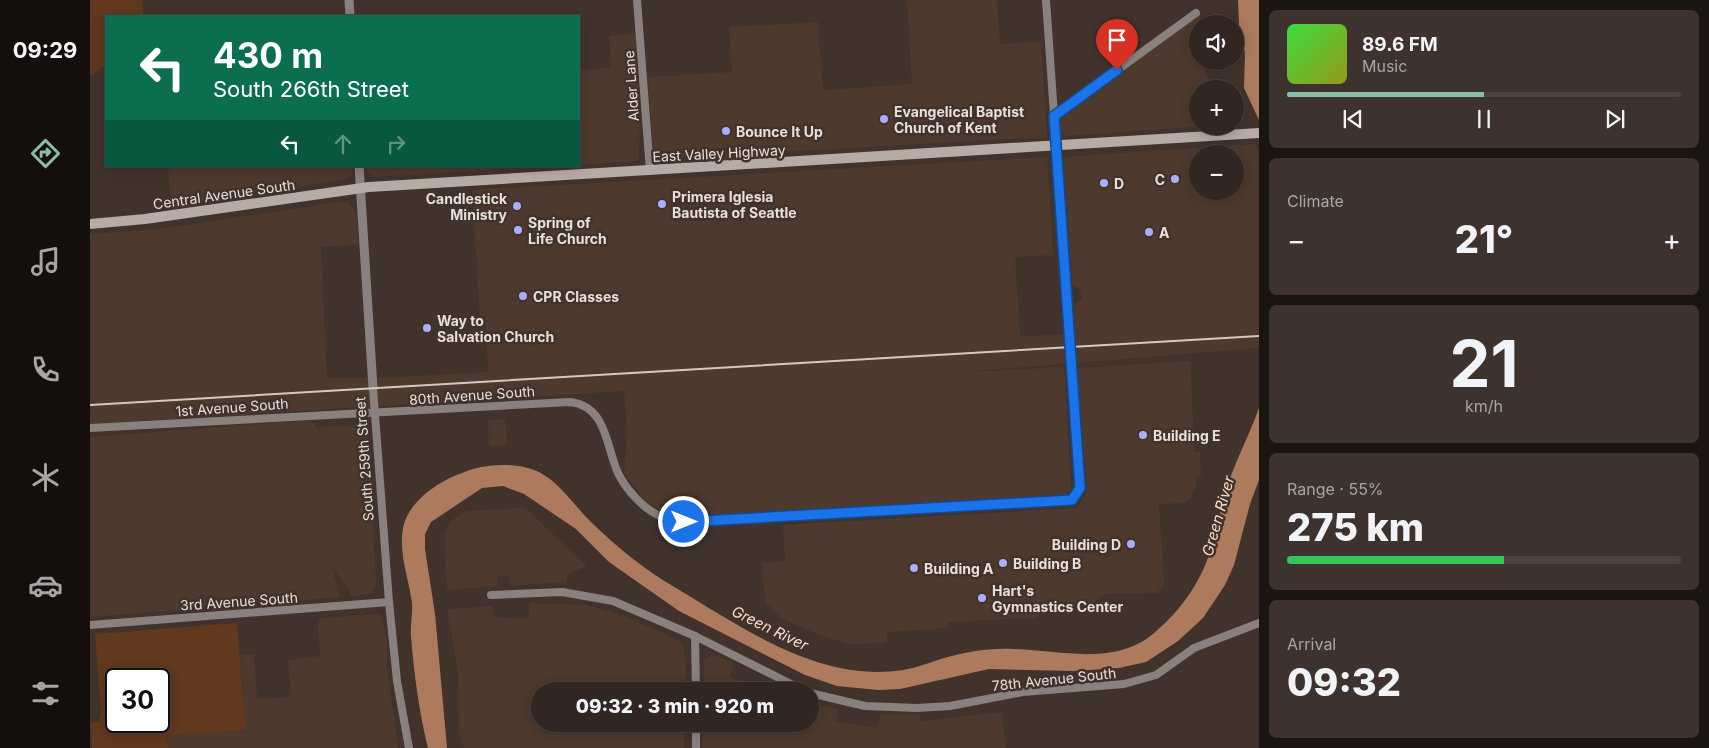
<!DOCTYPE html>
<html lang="en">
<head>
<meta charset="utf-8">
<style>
  body { margin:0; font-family:Inter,sans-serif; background:#3d322e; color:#f1f3f6; height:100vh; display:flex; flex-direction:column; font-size:19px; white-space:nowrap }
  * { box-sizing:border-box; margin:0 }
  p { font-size:16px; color:#a8a5a5 }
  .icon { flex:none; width:28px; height:28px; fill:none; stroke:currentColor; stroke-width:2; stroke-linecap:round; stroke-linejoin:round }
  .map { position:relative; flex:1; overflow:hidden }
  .sheet { display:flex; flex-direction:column; gap:10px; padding:10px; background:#1b1512; width:450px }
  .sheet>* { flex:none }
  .banner { position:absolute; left:15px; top:15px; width:475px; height:152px; border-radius:0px; box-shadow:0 2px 12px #0003,0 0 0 1px #4c433f; background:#0b6e4f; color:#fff; overflow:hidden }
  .controls { position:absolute; left:1099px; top:15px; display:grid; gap:10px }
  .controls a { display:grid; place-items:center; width:55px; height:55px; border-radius:50%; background:#312621; box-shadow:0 2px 12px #0003,0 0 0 1px #4c433f; font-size:25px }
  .speed { position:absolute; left:15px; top:668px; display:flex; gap:10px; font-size:25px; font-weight:700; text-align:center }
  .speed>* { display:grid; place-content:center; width:65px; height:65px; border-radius:50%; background:#312621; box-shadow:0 2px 12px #0003,0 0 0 1px #4c433f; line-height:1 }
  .speed .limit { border:2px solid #111; border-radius:8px; background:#fff; color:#111 }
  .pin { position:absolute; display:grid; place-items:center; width:42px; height:42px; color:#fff; margin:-51px -21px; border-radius:50% 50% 50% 0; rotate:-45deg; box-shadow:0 0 5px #0007 }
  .pin .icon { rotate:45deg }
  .me { position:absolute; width:55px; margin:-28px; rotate:90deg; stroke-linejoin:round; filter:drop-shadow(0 0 4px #0008) }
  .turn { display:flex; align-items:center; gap:18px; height:105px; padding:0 25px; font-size:22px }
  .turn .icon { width:65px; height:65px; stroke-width:2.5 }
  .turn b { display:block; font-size:35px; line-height:42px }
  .lanes { display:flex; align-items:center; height:48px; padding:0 25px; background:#0003; justify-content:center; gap:25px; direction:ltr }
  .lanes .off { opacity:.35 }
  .big { font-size:38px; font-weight:800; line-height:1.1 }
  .sheet .card { flex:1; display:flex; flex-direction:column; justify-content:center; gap:8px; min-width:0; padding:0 18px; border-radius:8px; background:#3d322e }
  .sheet .dial { align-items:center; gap:0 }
  .dial b { font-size:65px; line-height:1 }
  .song { display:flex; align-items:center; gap:15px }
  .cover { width:60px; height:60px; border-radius:8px; background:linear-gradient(135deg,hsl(120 70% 55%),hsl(60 70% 35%)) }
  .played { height:5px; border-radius:2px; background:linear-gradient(90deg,#8abfa5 50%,#4c433f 50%) }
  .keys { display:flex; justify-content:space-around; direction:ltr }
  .heat { display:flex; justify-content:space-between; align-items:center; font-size:28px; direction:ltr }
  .charge { height:8px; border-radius:4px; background:linear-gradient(90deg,#34c759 55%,#4c433f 0) }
  .trip { position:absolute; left:441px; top:682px; width:288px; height:50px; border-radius:25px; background:#312621; box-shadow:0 2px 12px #0003,0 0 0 1px #4c433f; font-weight:800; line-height:50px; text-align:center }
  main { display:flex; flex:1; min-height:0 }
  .dock { display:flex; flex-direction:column; width:90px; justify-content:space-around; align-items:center; background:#140f0d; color:#a8a5a5 }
  .dock .icon { width:35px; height:35px }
  .dock .current { color:#8abfa5 }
  .dock b { font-size:22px; color:#f1f3f6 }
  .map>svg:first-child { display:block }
  .built { fill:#4d392e; fill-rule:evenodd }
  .green { fill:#62381e; fill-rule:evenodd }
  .water { fill:#ad7a5e }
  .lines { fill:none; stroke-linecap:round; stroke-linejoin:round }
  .minor { stroke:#89817d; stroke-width:8 }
  .tertiary { stroke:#89817d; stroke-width:9 }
  .secondary { stroke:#b7aba5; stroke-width:10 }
  .rail { stroke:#d3c9c4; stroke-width:2 }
  .route-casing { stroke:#114b97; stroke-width:12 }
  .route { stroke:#1a73e8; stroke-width:9 }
  .poi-dot { fill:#a8b0fc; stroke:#41332c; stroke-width:2 }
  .labels { text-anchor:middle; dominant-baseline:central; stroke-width:5; stroke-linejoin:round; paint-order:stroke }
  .street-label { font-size:14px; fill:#e8dfda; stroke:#41332c }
  .poi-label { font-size:14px; font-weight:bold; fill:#e8dfda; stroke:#41332c; text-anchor:start }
  .water-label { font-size:15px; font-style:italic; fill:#fbdbca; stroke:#41332c }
</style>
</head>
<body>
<main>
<nav class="dock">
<b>09:29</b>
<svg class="icon current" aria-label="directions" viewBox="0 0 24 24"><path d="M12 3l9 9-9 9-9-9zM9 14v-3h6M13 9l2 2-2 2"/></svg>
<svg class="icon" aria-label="music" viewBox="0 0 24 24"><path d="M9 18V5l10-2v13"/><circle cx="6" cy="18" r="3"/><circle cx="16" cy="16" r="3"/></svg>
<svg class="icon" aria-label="phone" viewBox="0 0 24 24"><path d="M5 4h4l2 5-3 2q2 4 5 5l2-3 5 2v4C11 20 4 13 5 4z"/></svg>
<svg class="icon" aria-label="climate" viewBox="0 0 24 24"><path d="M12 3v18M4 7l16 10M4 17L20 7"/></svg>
<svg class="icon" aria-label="car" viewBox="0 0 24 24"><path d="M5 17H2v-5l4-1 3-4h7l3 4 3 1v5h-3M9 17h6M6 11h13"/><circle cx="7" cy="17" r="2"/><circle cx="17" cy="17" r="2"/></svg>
<svg class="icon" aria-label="filters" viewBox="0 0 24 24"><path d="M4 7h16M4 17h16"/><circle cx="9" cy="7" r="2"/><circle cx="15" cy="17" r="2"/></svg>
</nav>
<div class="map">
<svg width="1169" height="748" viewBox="0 0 1169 748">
  <rect width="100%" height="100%" fill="#41332c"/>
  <!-- built -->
  <g class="built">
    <polygon points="817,0 907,0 910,44 951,42 957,133 956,137 563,159 558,77 642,72 639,27 728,22 733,90 822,84"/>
    <polygon points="1110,15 1111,24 1108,24 1108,61 1114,61 1115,71 1124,89 1108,89 1108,126 1117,126 978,136 971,134 969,127 972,115"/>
    <polygon points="545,34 550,108 549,158 547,161 489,165 489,70 521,68 519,36"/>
    <path d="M1165,144L1169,153V348L874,372L974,367L981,490L975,495L602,516L578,513L566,508L554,499L534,474L537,432L534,391L0,424V234L69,229L257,201L264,210L267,219L268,244L231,247L237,378H289L398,372L395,316H390L382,190L957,157L963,255L925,257L930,336L985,334L984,304L992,299L991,290L982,285L973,160L975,157ZM1108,154H1145V191H1108Z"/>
    <polygon points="78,166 262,166 263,172 257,179 142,196 81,208"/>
    <polygon points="277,166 462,166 285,177 278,173"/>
    <polygon points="1100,361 1105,452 1110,452 1111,476 1106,476 1106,485 1100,500 1095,503 1069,504 1074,584 1067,593 1015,594 1003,603 956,607 947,618 858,622 858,628 797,632 797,643 758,644 729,635 691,618 675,602 672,563 695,561 693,525 987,508 997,491 987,368"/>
    <polygon points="415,419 417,445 399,446 398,420"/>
    <polygon points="220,420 230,431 231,427 271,426 278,433 286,583 282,593 260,597 260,592 242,567 250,597 0,617 0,437"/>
    <polygon points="435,508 497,566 478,574 476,584 461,583 420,586 419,575 408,576 407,586 357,590 354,533 361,521 375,511"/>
    <polygon points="439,603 497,605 534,616 588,640 593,646 596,661 596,691 450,691 450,724 595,724 594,748 374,748 369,731 368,671 357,609 402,606 403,617 439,619"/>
    <polygon points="291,614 297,639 297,666 308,748 78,748 77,736 156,730 150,655 164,654 167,699 201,697 198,660 230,656 228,624 229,618"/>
    <polygon points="622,654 643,663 640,677 675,691 614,691 614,660"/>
    <polygon points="731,706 748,709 746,722 788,728 791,714 830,715 830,721 912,712 916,748 613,748 613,724 720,724 720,710 728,713"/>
  </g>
  <!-- green -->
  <g class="green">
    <polygon points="0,0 52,0 53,16 16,16 16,65 0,76"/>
    <path d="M147,623L156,730L77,736L78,748H2L1,723L9,721L11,711L5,634ZM26,679H69V721H26Z"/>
  </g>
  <!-- water -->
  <g class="water">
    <polygon points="1148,0 1169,0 1169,120 1154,88 1155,53 1149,25"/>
    <path d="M1169,408V480L1160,504L1144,565L1135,585L1113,618L1088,641L1056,662L1029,668L984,671L899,669L810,689L789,690L747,686L715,675L589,611L519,562L486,529L434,494L413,486L392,488L341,522L335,534V549L345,614L357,748H338C329,712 324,673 321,636C320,625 323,614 322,603C319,578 307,550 314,524C321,500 349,481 372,473C392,464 422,462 444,470C467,478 485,507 502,523C527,547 556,571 586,588C653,628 730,683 813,670C826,668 838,663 851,659C874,652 899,648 923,649C969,650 1025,667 1064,633C1092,610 1112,580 1122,546C1128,524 1131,502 1139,481C1148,456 1160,433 1169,408Z"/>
  </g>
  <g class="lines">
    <!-- minor -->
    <g class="minor">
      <polyline points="547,0 560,171"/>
      <polyline points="964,116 1106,13"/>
      <polyline points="283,388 299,602 307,681 319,748"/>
      <path d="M0,428L480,402C517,406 516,447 528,473C536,490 554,509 570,516C583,522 598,522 612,522L982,500L990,488L956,0"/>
      <polyline points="401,595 472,592 523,601 605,636 715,691"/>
      <polyline points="0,625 299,602"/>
      <polyline points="605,636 606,691"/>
      <polyline points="720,693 775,706 827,708 860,706 933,692 1034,684 1066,675 1104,648 1169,623"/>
      <polyline points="606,748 606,724"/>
    </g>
    <!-- tertiary -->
    <g class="tertiary">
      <polyline points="259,0 260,16"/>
      <polyline points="269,166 283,388"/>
    </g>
    <!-- secondary -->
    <polyline class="secondary" points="0,224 55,219 279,187 1169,133"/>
    <!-- rail -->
    <polyline class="rail" points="0,405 1169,336"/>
  </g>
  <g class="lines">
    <!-- route casing -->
    <g class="route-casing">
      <polyline id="route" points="594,522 982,500 990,488 964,116 1027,70"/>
    </g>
    <!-- route -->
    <use href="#route" class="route"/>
  </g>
  <!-- markers -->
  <g class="poi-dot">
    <circle cx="794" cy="119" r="5"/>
    <circle cx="636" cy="131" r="5"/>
    <circle cx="1085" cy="179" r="5"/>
    <circle cx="1014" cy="183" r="5"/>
    <circle cx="572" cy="204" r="5"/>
    <circle cx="427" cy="206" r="5"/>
    <circle cx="428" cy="230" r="5"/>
    <circle cx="1059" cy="232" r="5"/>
    <circle cx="433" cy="296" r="5"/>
    <circle cx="337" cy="328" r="5"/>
    <circle cx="1053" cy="435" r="5"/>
    <circle cx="1041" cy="544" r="5"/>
    <circle cx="913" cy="563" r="5"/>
    <circle cx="824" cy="568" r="5"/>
    <circle cx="892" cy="598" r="5"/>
  </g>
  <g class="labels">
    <!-- street labels -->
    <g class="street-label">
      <text transform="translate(541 86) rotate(-94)">Alder Lane</text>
      <text transform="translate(629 153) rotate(-3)">East Valley Highway</text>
      <text transform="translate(134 194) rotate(-8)">Central Avenue South</text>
      <text transform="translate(382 395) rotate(-4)">80th Avenue South</text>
      <text transform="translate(142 407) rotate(-4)">1st Avenue South</text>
      <text transform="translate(274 459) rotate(-94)">South 259th Street</text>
      <text transform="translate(149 601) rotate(-4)">3rd Avenue South</text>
      <text transform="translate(964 679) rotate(-6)">78th Avenue South</text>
    </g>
    <!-- poi labels -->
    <g class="poi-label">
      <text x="804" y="111">Evangelical Baptist<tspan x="804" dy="16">Church of Kent</tspan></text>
      <text x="646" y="131">Bounce It Up</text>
      <text x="1075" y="179" text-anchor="end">C</text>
      <text x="1024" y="183">D</text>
      <text x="582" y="196">Primera Iglesia<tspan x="582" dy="16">Bautista of Seattle</tspan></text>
      <text x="417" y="198" text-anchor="end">Candlestick<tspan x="417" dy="16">Ministry</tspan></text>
      <text x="438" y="222">Spring of<tspan x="438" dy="16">Life Church</tspan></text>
      <text x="1069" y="232">A</text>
      <text x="443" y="296">CPR Classes</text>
      <text x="347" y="320">Way to<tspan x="347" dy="16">Salvation Church</tspan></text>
      <text x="1063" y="435">Building E</text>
      <text x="1031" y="544" text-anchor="end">Building D</text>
      <text x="923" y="563">Building B</text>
      <text x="834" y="568">Building A</text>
      <text x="902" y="590">Hart's<tspan x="902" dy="16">Gymnastics Center</tspan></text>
    </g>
    <!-- water labels -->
    <g class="water-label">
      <text transform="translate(1128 516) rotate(-74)">Green River</text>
      <text transform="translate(680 628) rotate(26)">Green River</text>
    </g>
  </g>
</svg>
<div class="controls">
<a><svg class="icon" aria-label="sound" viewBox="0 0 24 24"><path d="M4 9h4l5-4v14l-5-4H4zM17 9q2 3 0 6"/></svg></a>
<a>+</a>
<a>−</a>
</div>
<div class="speed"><div class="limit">30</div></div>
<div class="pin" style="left:1027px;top:70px;background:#d93025"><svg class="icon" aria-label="arrive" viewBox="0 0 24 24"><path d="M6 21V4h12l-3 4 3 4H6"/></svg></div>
<svg class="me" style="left:594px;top:522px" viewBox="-20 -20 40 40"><circle r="17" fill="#1a73e8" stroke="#fff" stroke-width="3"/><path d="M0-11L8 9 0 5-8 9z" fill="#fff"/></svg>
<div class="trip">09:32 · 3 min · 920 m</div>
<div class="banner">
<div class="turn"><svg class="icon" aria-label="left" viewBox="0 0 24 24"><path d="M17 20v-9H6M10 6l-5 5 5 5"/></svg><div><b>430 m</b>South 266th Street</div></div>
<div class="lanes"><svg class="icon" aria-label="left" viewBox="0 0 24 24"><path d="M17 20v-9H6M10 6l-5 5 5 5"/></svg><svg class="icon off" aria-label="ahead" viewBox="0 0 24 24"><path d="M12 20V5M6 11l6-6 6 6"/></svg><svg class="icon off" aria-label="right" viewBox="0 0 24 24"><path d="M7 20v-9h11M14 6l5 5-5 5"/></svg></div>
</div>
</div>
<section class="sheet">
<div class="card">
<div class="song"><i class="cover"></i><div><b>89.6 FM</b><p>Music</p></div></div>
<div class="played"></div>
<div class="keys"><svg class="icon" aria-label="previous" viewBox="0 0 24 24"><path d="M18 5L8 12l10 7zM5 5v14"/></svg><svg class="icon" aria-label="pause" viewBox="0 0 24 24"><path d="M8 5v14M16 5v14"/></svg><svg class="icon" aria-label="next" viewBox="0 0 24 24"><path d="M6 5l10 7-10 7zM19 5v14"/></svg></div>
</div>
<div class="card"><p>Climate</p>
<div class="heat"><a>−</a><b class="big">21°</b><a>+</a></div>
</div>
<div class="card dial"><b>21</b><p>km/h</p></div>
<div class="card"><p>Range · 55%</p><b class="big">275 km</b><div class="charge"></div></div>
<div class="card"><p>Arrival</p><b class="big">09:32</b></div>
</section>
</main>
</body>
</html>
